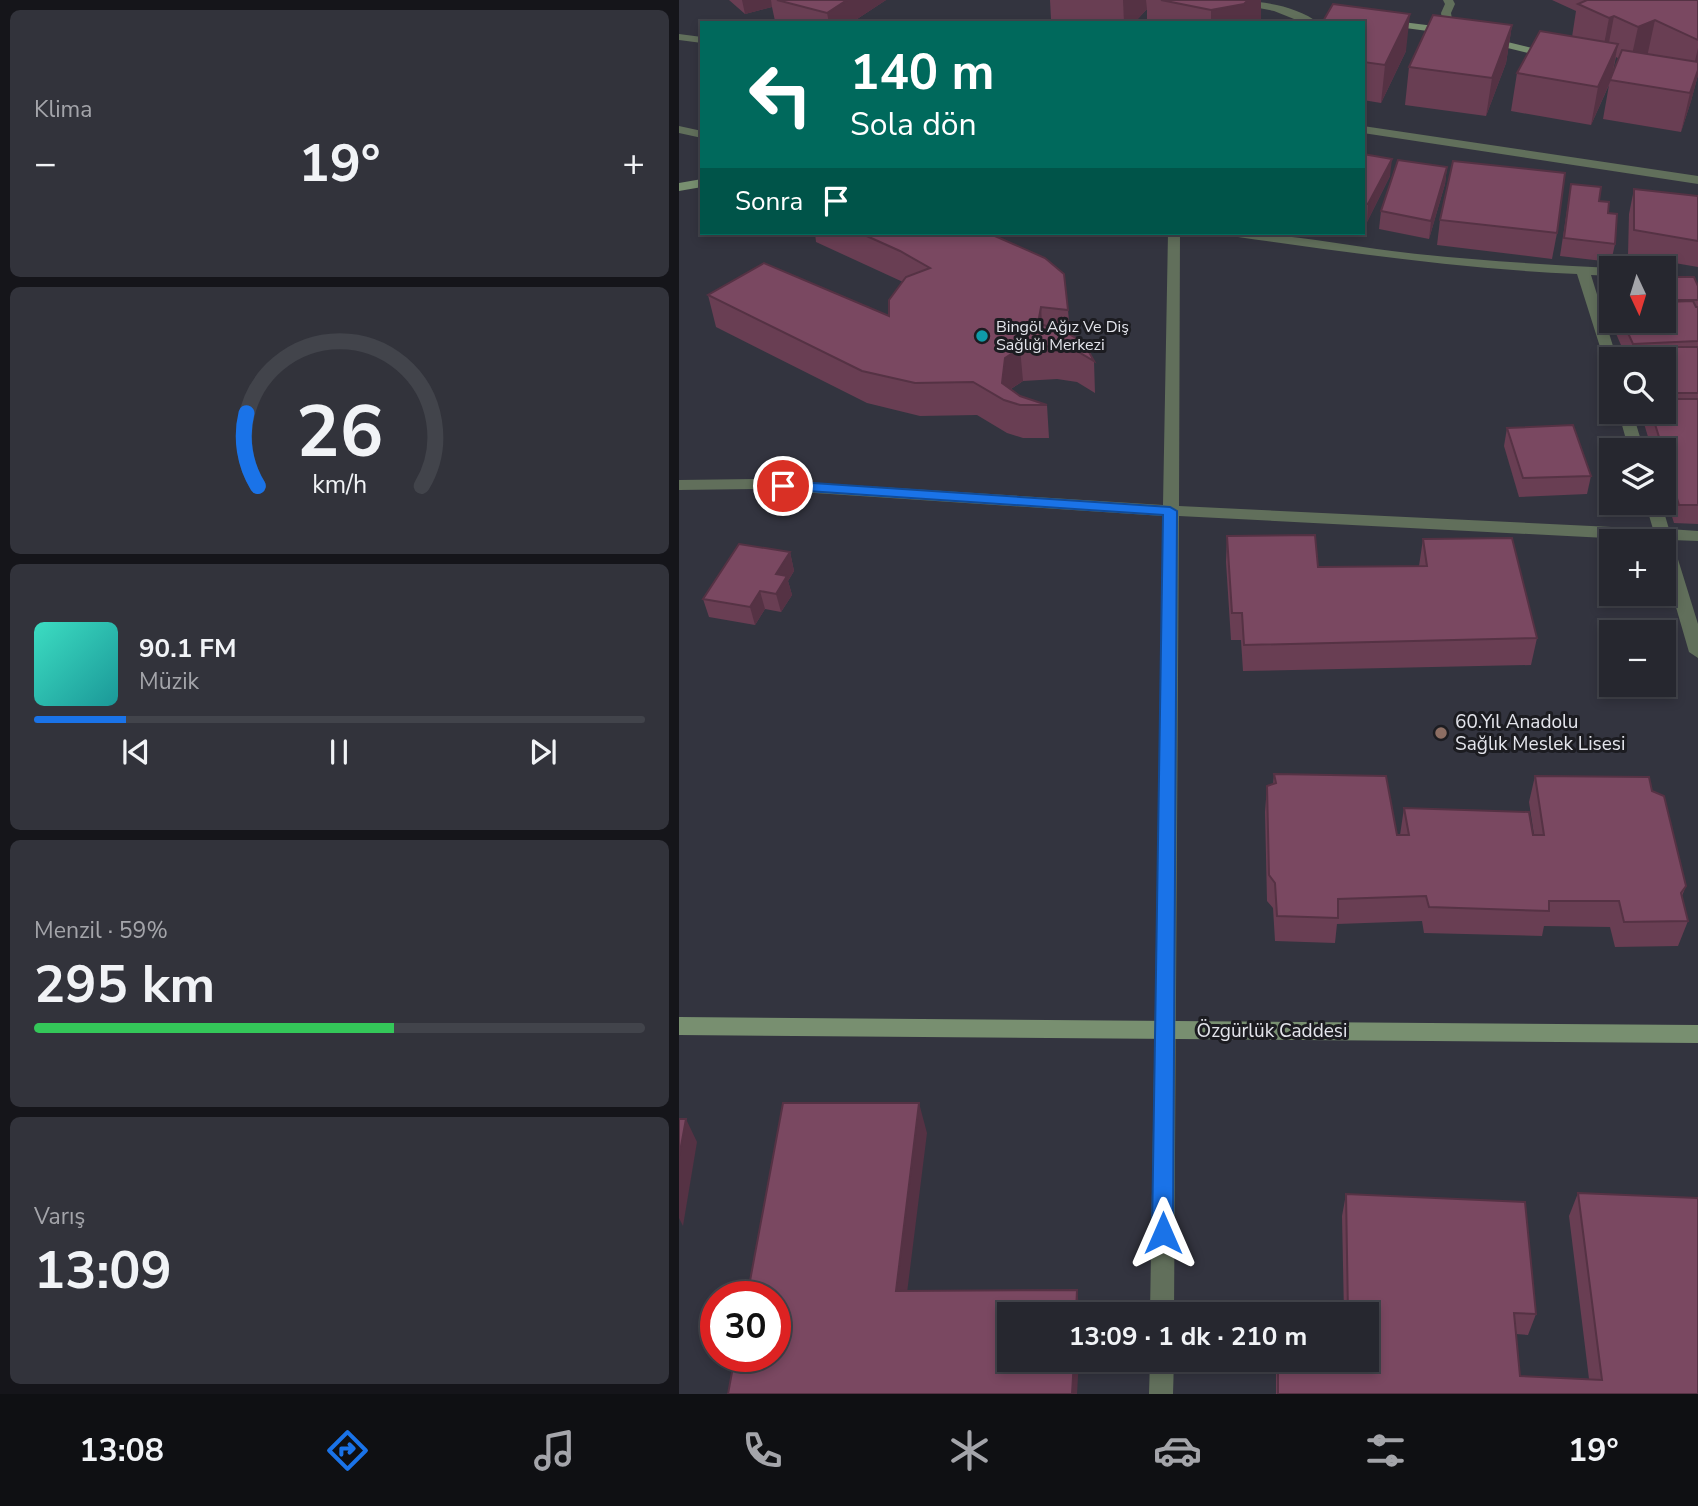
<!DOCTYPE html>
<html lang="tr">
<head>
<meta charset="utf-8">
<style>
  body { margin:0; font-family:"Nunito Sans",sans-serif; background:#32333b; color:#f1f3f6; height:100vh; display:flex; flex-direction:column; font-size:26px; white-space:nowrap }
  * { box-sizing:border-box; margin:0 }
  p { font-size:23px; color:#a4a5aa }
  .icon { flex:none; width:38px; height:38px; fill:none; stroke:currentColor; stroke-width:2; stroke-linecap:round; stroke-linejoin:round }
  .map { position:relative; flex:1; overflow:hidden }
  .side { display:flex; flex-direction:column; gap:10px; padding:10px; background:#15151a; width:679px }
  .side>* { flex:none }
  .hud { position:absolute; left:21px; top:21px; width:665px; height:214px; border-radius:0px; box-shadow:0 4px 10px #0003,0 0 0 2px #42444b; background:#00695c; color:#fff; overflow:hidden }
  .needle { width:46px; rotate:176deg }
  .tools { position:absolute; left:920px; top:256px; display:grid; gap:14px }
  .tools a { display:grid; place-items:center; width:77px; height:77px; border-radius:0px; background:#26272f; box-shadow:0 4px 10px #0003,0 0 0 2px #42444b; font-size:35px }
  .speed { position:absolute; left:21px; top:1281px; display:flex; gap:14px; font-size:35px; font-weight:700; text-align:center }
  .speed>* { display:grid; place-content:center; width:91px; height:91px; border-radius:50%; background:#26272f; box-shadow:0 4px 10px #0003,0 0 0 2px #42444b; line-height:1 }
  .speed .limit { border:10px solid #d22; background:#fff; color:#111 }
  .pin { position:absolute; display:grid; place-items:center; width:60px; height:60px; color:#fff; margin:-30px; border:4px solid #fff; border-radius:50%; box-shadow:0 2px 7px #0007 }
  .me { position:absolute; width:77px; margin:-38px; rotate:0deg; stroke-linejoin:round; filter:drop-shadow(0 0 5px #0008) }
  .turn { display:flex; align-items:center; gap:24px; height:147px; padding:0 35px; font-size:32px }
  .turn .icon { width:91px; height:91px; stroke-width:2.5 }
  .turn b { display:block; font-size:49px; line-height:60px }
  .then { display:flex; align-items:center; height:66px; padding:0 35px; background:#0003; gap:14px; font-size:26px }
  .big { font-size:52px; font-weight:700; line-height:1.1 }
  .side .tile { flex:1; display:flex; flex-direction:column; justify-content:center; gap:10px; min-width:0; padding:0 24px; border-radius:10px; background:#32333b }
  .side .dial { align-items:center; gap:0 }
  .dial svg { height:182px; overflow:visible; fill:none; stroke:#42444b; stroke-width:7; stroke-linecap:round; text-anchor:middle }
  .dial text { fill:#f1f3f6; stroke:none }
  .song { display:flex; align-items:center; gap:21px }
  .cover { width:84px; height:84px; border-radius:10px; background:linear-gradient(135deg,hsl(170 70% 55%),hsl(180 70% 35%)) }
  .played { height:7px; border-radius:4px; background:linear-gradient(90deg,#1a73e8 15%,#42444b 15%) }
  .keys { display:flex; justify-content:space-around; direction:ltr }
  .heat { display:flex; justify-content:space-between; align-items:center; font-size:38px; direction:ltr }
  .charge { height:10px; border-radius:5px; background:linear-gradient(90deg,#34c759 59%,#42444b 0) }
  .trip { position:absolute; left:318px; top:1302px; width:382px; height:70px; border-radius:0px; background:#26272f; box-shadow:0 4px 10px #0003,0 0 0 2px #42444b; font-weight:700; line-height:70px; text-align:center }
  .menu { display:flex; height:112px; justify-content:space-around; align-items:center; background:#0f1013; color:#a4a5aa }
  .menu .icon { width:49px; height:49px }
  .menu .selected { color:#1a73e8 }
  .menu b { font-size:32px; color:#f1f3f6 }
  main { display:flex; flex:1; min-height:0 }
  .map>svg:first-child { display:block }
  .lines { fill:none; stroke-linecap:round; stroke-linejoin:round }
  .street { fill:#616f5b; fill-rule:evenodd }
  .secondary { fill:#788f70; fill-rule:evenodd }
  .wall { fill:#693e53; fill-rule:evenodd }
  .shaded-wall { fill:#553244 }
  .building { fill:#7a4861; stroke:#553244; stroke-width:2 }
  .route { fill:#1a73e8; stroke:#114b97; stroke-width:2 }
  .culture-dot { fill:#0f9aa8; stroke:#1c1c21; stroke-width:2.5 }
  .education-dot { fill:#8d6e63; stroke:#1c1c21; stroke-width:2.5 }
  .labels { text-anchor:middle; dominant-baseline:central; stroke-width:6; stroke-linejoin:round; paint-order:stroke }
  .far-poi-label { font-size:16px; fill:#e4e5ec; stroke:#1c1c21; text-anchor:start }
  .poi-label { font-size:19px; fill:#e4e5ec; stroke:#1c1c21; text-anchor:start }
  .street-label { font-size:19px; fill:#e4e5ec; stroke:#1c1c21 }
</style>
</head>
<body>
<main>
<section class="side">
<div class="tile"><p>Klima</p>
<div class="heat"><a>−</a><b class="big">19°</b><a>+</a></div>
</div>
<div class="tile dial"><svg viewBox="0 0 100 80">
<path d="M14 69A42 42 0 1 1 86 69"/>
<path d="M14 69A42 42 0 0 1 9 37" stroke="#1a73e8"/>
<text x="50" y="56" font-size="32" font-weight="700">26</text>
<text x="50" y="72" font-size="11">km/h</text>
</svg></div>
<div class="tile">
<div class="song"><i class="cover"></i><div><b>90.1 FM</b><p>Müzik</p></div></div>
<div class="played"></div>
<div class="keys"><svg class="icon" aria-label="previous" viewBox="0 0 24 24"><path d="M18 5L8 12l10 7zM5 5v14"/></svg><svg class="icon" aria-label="pause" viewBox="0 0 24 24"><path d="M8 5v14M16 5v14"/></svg><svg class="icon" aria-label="next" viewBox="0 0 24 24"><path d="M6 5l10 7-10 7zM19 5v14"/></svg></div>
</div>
<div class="tile"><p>Menzil · 59%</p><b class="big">295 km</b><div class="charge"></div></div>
<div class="tile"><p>Varış</p><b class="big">13:09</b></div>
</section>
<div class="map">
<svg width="1019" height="1394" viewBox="0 0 1019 1394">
  <rect width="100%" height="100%" fill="#33343f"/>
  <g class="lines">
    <!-- street -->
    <g class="street">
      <path d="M538,0C571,0 612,2 640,23H625L595,11Z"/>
      <polygon points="764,0 774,0 776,4 772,13 775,31 770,34 765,31 762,13 766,4"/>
      <polygon points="0,34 23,37 23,43 0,40"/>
      <polygon points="0,126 23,131 23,138 0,133"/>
      <polygon points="684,126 1019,176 1019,184 684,133"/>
      <polygon points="489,233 501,233 500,506 974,529 966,502 982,502 990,529 1019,531 1019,541 993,540 1019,624 1019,658 1010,652 985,566 985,541 500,516 495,1314 471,1314 484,516 76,489 0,490 0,480 76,479 484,505"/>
      <path d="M553,233C607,233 660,244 713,251C786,260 859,264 933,268V276L912,275L938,359H933V370L928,369L898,274C784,269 672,253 559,237Z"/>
      <polygon points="939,411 953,411 965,450 950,450"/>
      <polygon points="471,1360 495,1360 494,1394 470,1394"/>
    </g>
    <!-- secondary -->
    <g class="secondary">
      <polygon points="708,20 771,28 776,31 771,34 704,25 703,23"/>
      <polygon points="808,37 877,54 878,56 873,59 804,42 803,40"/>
      <polygon points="23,179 23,187 0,191 0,183"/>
      <polygon points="0,1017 1019,1025 1019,1043 0,1035"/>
    </g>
  </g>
  <!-- wall -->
  <g class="wall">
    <polygon points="50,0 207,0 172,23 101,23 96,21 93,7 66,14"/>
    <polygon points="371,0 482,0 582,18 578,23 468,23 468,9 455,23 392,23 372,19"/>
    <path d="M873,0H1019V75L1012,101L1002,132L924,119L930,85L912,125L832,111L838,73L893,37L897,11ZM937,57L940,59L933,76Z"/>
    <polygon points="684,23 727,51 702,103 684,100"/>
    <polygon points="833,25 827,63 807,116 726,105 730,67"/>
    <polygon points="684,154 711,176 688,222 684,221"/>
    <polygon points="768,167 766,184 750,239 700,229 702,211"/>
    <polygon points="892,184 920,201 929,213 936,244 932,262 881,256"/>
    <polygon points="955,189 1019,196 1019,267 949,255 950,214"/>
    <polygon points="761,220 878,233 873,259 758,245"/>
    <polygon points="136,233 309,233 389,310 391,334 415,361 416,393 398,382 378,379 344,381 332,389 341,396 368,405 370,438 344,438 328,433 298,415 241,416 188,403 37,327 29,295 210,316 224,282 137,242"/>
    <polygon points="927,277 933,277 933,318 931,318 923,295"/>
    <polygon points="985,277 1019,286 1019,524 995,523 985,491 985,450 973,450 963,417 964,411 985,411 985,359 948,359 932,322 933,318 933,320 985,320"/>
    <polygon points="828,428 912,476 908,494 840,497 825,446"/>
    <polygon points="548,536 639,567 740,566 744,539 858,638 852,665 564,671 562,640 552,640 547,562"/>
    <polygon points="111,552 115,571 109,581 113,595 102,612 86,609 76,625 30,617 24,599"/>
    <polygon points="595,774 718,835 721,835 725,808 855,835 850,802 856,776 973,791 1007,886 1003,896 1009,921 999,946 936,947 931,927 865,926 863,936 745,933 743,921 658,924 656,943 596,941 594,908 588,901 586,812 588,786 594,784"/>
    <polygon points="899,1193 1019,1394 597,1394 597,1360 688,1360 688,1314 665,1314 663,1216 667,1194 857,1314 849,1335 837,1334 841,1376 910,1379 890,1216"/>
  </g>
  <!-- shaded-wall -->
  <g class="shaded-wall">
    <polygon points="63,0 92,0 93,7 66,14"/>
    <polygon points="168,0 207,0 172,23 150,23 148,13"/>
    <polygon points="444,0 467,0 468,9 455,23 445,23"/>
    <polygon points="569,0 582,0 582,18 578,23 532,23 532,10"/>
    <polygon points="731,14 727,51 702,103 706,65"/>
    <polygon points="935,16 928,53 923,55 930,18"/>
    <polygon points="976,20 968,57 951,64 959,27"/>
    <polygon points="833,25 827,63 807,116 813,78"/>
    <polygon points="939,44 932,80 912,125 919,87"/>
    <polygon points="1019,48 1019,75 1012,101 1002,132 1011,93 1012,78"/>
    <polygon points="713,159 711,176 688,222 689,204"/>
    <polygon points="768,167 766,184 750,239 752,221"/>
    <polygon points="362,307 364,339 359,323"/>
    <polygon points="341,348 344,381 330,390 323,383 326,358"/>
    <polygon points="111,552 115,571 109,581 113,595 102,612 97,594 97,574"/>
    <polygon points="81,591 86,609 76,625 71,607"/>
    <polygon points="240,1103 248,1133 225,1317 217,1291"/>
    <polygon points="7,1119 18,1142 4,1226 0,1218 0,1157"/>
    <polygon points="398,1290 401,1314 397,1314"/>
    <polygon points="395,1360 400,1360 398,1394 393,1394"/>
  </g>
  <!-- building -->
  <g class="building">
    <polygon points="98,0 168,0 148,13"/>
    <polygon points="482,0 569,0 565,4 532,10"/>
    <polygon points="908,0 1019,0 1019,40 976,20 959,27 935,16 930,18 899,4"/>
    <polygon points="654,4 731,14 706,65 684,62 684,23 643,23"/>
    <polygon points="754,15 833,25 813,78 730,67"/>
    <polygon points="861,31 939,44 919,87 838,73"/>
    <polygon points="943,50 1019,62 1019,70 1011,93 931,80"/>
    <polygon points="684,154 713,159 689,204 684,203"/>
    <polygon points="719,160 768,167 752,221 702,211"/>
    <polygon points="774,161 886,173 878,233 761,220"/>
    <polygon points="892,184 922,187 920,201 930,202 929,213 938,214 936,244 885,238"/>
    <polygon points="955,189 1019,196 1019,241 955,230"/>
    <polygon points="181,233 309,233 366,258 385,274 389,310 362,307 359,323 390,334 405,343 415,361 396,350 375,346 341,348 326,358 323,383 341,396 368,405 341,405 325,400 294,382 236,383 183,371 29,295 85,263 210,316 210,300 227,277 251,268 221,251"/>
    <polygon points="927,277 933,277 933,293"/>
    <polygon points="985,277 1015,277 1019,286 1019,300 985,300"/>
    <polygon points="1014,301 1017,307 1019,307 1019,341 954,344 943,320 985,320 985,302"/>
    <polygon points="955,347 1019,347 1019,393 985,393 985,359 959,359"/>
    <polygon points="985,399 1019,399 1019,505 1000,505 985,455 985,450 984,450 972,411 985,411"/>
    <polygon points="894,425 912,476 844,478 828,428"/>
    <polygon points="636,535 639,567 748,566 744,539 833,538 858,638 565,645 563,613 553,613 548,536"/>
    <polygon points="60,544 111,552 97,574 108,576 97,594 81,591 71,607 24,599"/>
    <polygon points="595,774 707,776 718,835 730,835 725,808 850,812 854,835 865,835 856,776 970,777 973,791 985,796 1007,886 1002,893 1009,921 945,922 940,901 870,901 870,911 750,907 747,896 659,899 659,918 598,916 596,883 590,875 588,786 597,783"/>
    <polygon points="104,1103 240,1103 217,1291 398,1290 397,1314 331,1314 331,1360 395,1360 393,1394 49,1394 56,1356 96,1356 96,1297 68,1297"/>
    <polygon points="0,1119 7,1119 0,1157"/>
    <polygon points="899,1193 1019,1198 1019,1394 599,1394 599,1360 688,1360 688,1314 669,1314 667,1194 846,1202 857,1314 835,1313 841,1376 923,1380"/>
  </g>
  <!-- route -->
  <polygon class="route" points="104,481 491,507 498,511 494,1233 491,1241 484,1243 476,1241 473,1233 484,515 99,489 99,482"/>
  <!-- markers -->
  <circle class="culture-dot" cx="303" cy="336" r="7"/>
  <circle class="education-dot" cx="762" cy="733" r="7"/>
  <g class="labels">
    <!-- far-poi labels -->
    <g class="far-poi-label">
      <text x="317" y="327">Bingöl Ağız Ve Diş<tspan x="317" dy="18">Sağlığı Merkezi</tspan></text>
    </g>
    <!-- poi labels -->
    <g class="poi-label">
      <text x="776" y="722">60.Yıl Anadolu<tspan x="776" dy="22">Sağlık Meslek Lisesi</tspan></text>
    </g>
    <!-- street labels -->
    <g class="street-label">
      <text x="593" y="1031">Özgürlük Caddesi</text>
    </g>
  </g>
</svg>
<div class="tools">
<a><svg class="needle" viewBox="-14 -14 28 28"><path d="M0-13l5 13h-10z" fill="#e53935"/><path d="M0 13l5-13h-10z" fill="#a4a5aa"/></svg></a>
<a><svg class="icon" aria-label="search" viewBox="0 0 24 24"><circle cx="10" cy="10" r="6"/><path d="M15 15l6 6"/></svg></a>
<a><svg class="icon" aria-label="layers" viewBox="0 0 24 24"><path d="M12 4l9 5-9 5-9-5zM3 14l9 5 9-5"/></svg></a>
<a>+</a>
<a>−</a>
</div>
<div class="speed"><div class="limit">30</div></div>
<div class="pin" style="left:104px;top:486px;background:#d93025"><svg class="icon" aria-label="arrive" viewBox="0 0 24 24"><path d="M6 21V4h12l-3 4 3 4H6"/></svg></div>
<svg class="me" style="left:484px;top:1233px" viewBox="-20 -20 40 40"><path d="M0-17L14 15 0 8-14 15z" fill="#1a73e8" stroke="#fff" stroke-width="4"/></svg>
<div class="trip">13:09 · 1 dk · 210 m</div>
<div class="hud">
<div class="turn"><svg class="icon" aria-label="left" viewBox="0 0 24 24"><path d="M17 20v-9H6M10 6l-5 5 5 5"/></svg><div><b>140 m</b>Sola dön</div></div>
<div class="then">Sonra<svg class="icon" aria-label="arrive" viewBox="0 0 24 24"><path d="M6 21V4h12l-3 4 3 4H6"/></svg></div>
</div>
</div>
</main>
<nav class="menu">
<b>13:08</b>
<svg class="icon selected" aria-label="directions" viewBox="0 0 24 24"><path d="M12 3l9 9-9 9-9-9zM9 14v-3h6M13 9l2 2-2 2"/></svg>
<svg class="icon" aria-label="music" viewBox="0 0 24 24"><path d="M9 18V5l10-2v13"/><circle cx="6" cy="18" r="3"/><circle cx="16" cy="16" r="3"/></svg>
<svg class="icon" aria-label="phone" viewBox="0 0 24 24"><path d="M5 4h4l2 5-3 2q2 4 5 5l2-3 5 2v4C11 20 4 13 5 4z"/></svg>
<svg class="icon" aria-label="climate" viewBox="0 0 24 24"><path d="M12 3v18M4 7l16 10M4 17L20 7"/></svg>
<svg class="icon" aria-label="car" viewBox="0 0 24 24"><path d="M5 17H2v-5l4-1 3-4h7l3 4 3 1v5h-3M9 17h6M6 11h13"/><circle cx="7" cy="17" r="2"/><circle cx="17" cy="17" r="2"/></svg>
<svg class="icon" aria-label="filters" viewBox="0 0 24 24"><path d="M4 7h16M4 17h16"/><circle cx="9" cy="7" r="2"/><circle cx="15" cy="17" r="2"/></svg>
<b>19°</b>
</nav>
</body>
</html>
